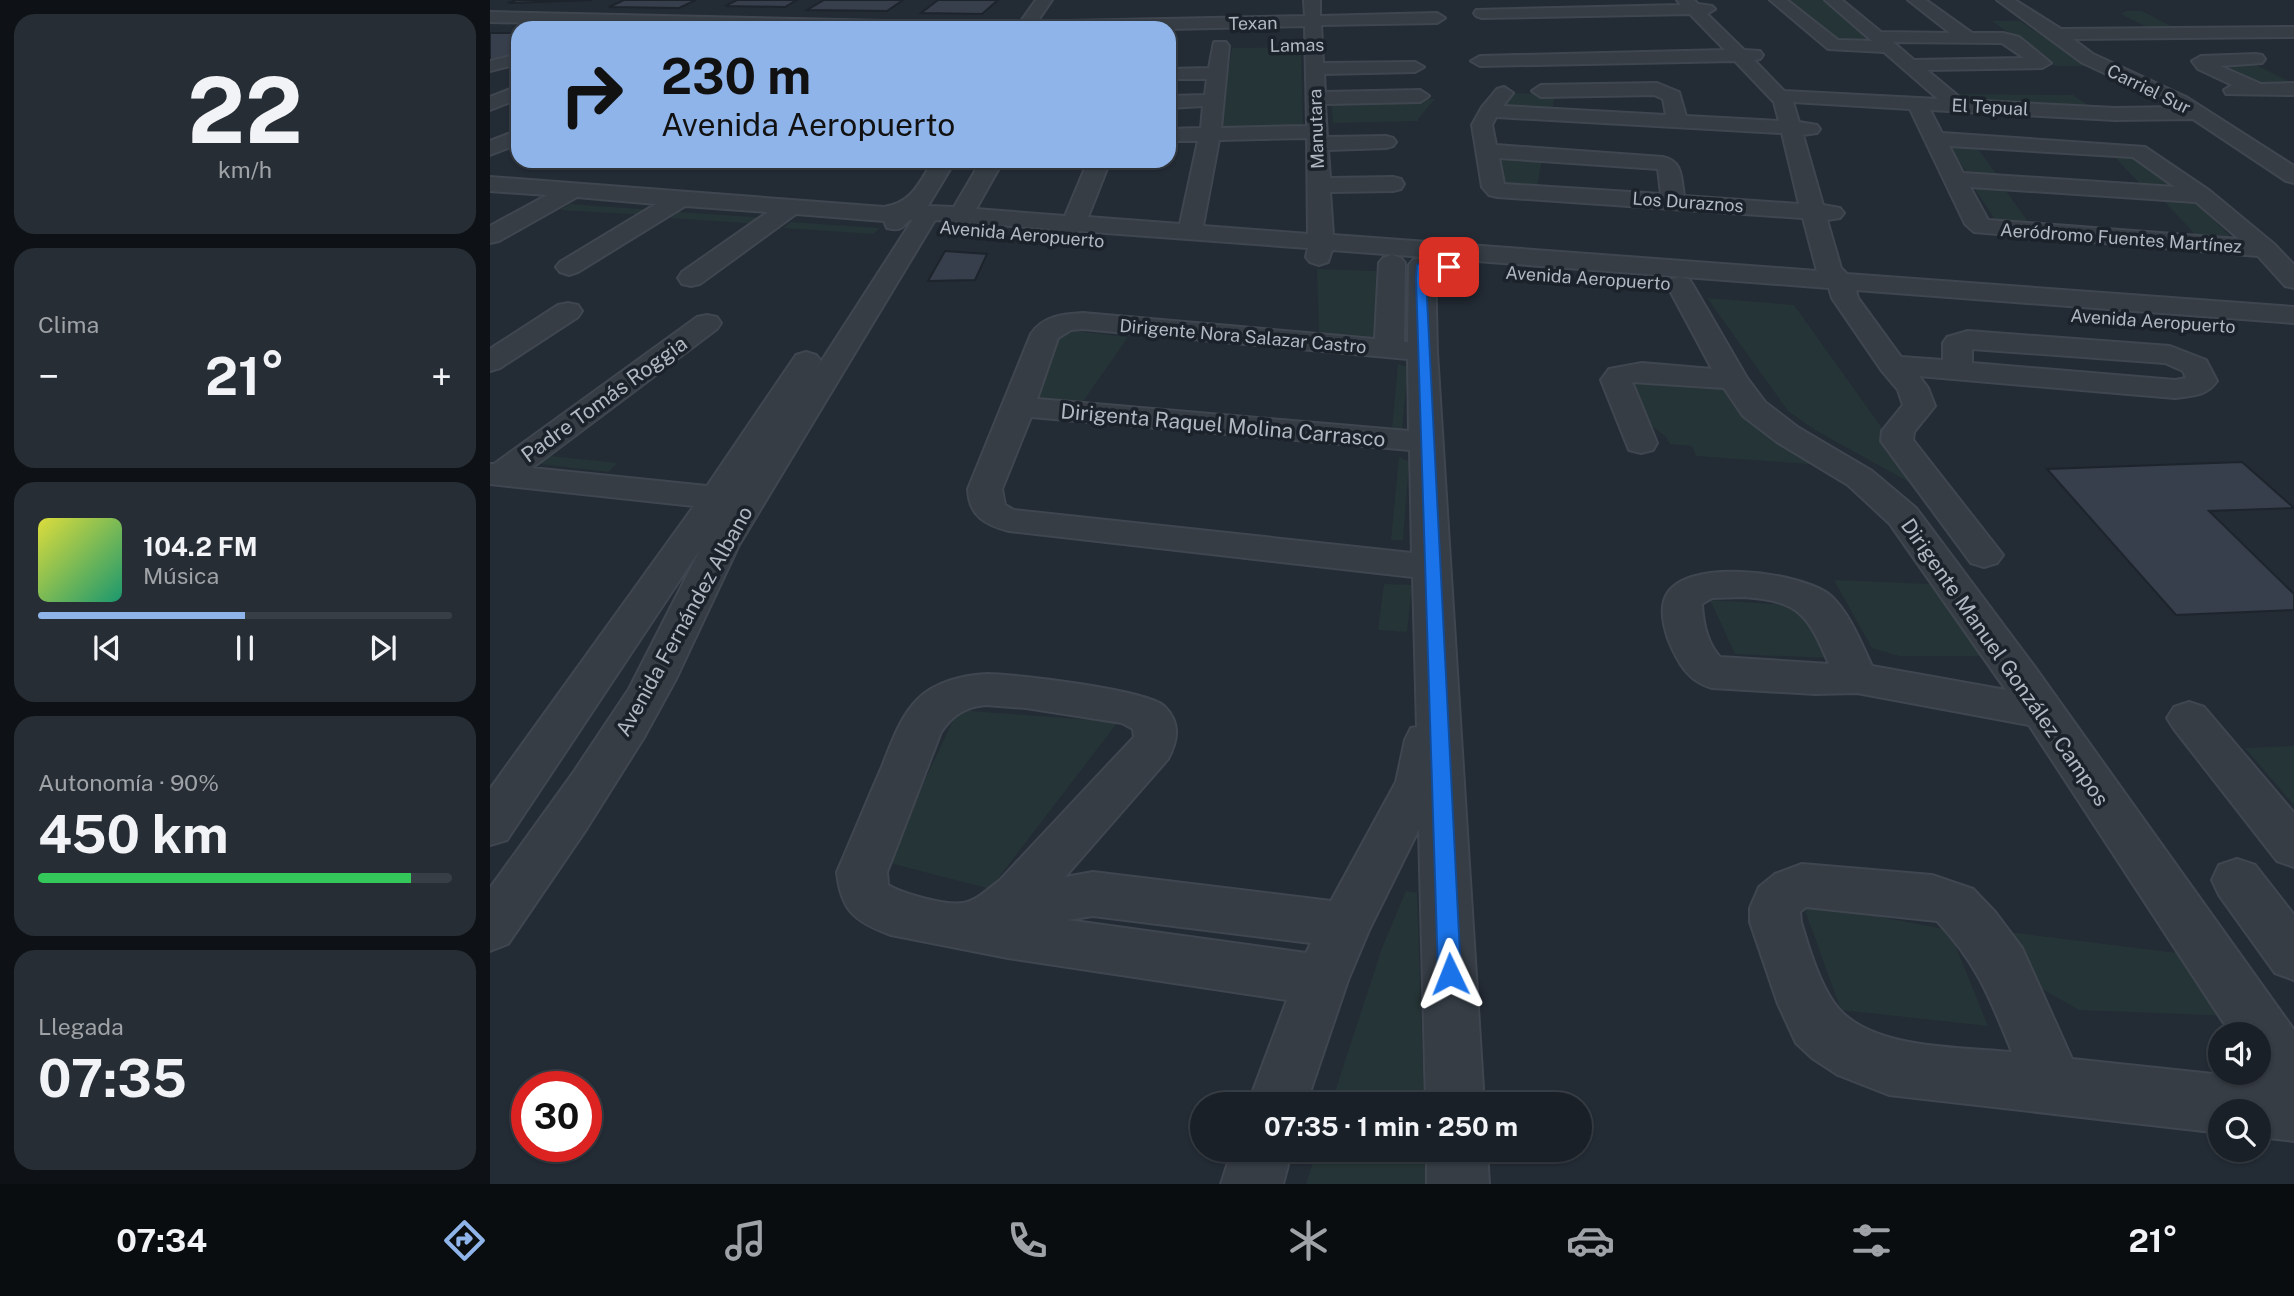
<!DOCTYPE html>
<html lang="es">
<head>
<meta charset="utf-8">
<style>
  body { margin:0; font-family:"Public Sans",sans-serif; background:#272d34; color:#f1f3f6; height:100vh; display:flex; flex-direction:column; font-size:26px; white-space:nowrap }
  * { box-sizing:border-box; margin:0 }
  p { font-size:23px; color:#9fa3a8 }
  .icon { flex:none; width:38px; height:38px; fill:none; stroke:currentColor; stroke-width:2; stroke-linecap:round; stroke-linejoin:round }
  .map { position:relative; flex:1; overflow:hidden }
  .panel { display:flex; flex-direction:column; gap:14px; padding:14px; background:#0e1216; width:490px }
  .panel>* { flex:none }
  .banner { position:absolute; left:21px; top:21px; width:665px; height:147px; border-radius:21px; box-shadow:0 2px 5px #0004,0 0 0 2px #383e45; background:#8fb4e9; color:#111; overflow:hidden }
  .controls { position:absolute; left:1718px; top:1022px; display:grid; gap:14px }
  .controls a { display:grid; place-items:center; width:63px; height:63px; border-radius:50%; background:#1a2028; box-shadow:0 2px 5px #0004,0 0 0 2px #383e45; font-size:35px }
  .speed { position:absolute; left:21px; top:1071px; display:flex; gap:14px; font-size:35px; font-weight:700; text-align:center }
  .speed>* { display:grid; place-content:center; width:91px; height:91px; border-radius:50%; background:#1a2028; box-shadow:0 2px 5px #0004,0 0 0 2px #383e45; line-height:1 }
  .speed .limit { border:10px solid #d22; background:#fff; color:#111 }
  .pin { position:absolute; display:grid; place-items:center; width:60px; height:60px; color:#fff; margin:-30px; border-radius:14px; box-shadow:0 4px 10px #0006 }
  .me { position:absolute; width:77px; margin:-38px; rotate:358deg; stroke-linejoin:round; filter:drop-shadow(0 0 5px #0008) }
  .turn { display:flex; align-items:center; gap:24px; height:147px; padding:0 35px; font-size:32px }
  .turn .icon { width:91px; height:91px; stroke-width:2.5 }
  .turn b { display:block; font-size:49px; line-height:60px }
  .big { font-size:52px; font-weight:700; line-height:1.1 }
  .panel .tile { flex:1; display:flex; flex-direction:column; justify-content:center; gap:10px; min-width:0; padding:0 24px; border-radius:21px; background:#272d34 }
  .panel .dial { align-items:center; gap:0 }
  .dial b { font-size:91px; line-height:1 }
  .song { display:flex; align-items:center; gap:21px }
  .cover { width:84px; height:84px; border-radius:10px; background:linear-gradient(135deg,hsl(60 70% 55%),hsl(160 70% 35%)) }
  .played { height:7px; border-radius:4px; background:linear-gradient(90deg,#8fb4e9 50%,#383e45 50%) }
  .keys { display:flex; justify-content:space-around; direction:ltr }
  .heat { display:flex; justify-content:space-between; align-items:center; font-size:38px; direction:ltr }
  .charge { height:10px; border-radius:5px; background:linear-gradient(90deg,#34c759 90%,#383e45 0) }
  .trip { position:absolute; left:700px; top:1092px; width:402px; height:70px; border-radius:35px; background:#1a2028; box-shadow:0 2px 5px #0004,0 0 0 2px #383e45; font-weight:700; line-height:70px; text-align:center }
  .tabs { display:flex; height:112px; justify-content:space-around; align-items:center; background:#0a0d10; color:#9fa3a8 }
  .tabs .icon { width:49px; height:49px }
  .tabs .selected { color:#8fb4e9 }
  .tabs b { font-size:32px; color:#f1f3f6 }
  main { display:flex; flex:1; min-height:0 }
  .map>svg:first-child { display:block }
  .green { fill:#253436 }
  .building { fill:#363f4b; stroke:#1e242c; stroke-width:2 }
  .lines { fill:none; stroke-linecap:round; stroke-linejoin:round }
  .minor-casing { stroke:#40464f; stroke-width:4 }
  .minor { fill:#363d45; fill-rule:evenodd }
  .route { fill:#1a73e8; stroke:#114b97; stroke-width:2 }
  .labels { text-anchor:middle; dominant-baseline:central; stroke-width:7; stroke-linejoin:round; paint-order:stroke }
  .far-street-label { font-size:18px; fill:#b1b8c2; stroke:#1c222a }
  .street-label { font-size:21px; fill:#b1b8c2; stroke:#1c222a }
</style>
</head>
<body>
<main>
<section class="panel">
<div class="tile dial"><b>22</b><p>km/h</p></div>
<div class="tile"><p>Clima</p>
<div class="heat"><a>−</a><b class="big">21°</b><a>+</a></div>
</div>
<div class="tile">
<div class="song"><i class="cover"></i><div><b>104.2 FM</b><p>Música</p></div></div>
<div class="played"></div>
<div class="keys"><svg class="icon" aria-label="previous" viewBox="0 0 24 24"><path d="M18 5L8 12l10 7zM5 5v14"/></svg><svg class="icon" aria-label="pause" viewBox="0 0 24 24"><path d="M8 5v14M16 5v14"/></svg><svg class="icon" aria-label="next" viewBox="0 0 24 24"><path d="M6 5l10 7-10 7zM19 5v14"/></svg></div>
</div>
<div class="tile"><p>Autonomía · 90%</p><b class="big">450 km</b><div class="charge"></div></div>
<div class="tile"><p>Llegada</p><b class="big">07:35</b></div>
</section>
<div class="map">
<svg width="1804" height="1184" viewBox="0 0 1804 1184">
  <rect width="100%" height="100%" fill="#232b35"/>
  <!-- green -->
  <g class="green">
    <polygon points="1294,0 1333,0 1388,43 1345,43"/>
    <polygon points="1637,11 1652,11 1687,29 1661,29 1631,14"/>
    <polygon points="1502,21 1530,21 1597,66 1565,66"/>
    <polygon points="811,47 813,128 730,130 742,48"/>
    <polygon points="1760,62 1804,84 1776,87 1722,63"/>
    <polygon points="1025,93 1065,95 1062,110 1007,107 1016,95"/>
    <polygon points="1469,94 1583,95 1604,109 1490,104"/>
    <polygon points="945,99 928,119 928,121 843,123 841,101"/>
    <polygon points="1458,145 1486,146 1509,178 1479,176"/>
    <polygon points="1621,153 1642,154 1684,187 1652,186"/>
    <polygon points="1005,156 1052,158 1047,189 1011,186"/>
    <polygon points="1483,186 1514,188 1541,226 1508,224"/>
    <polygon points="1668,195 1700,197 1740,236 1705,234"/>
    <polygon points="80,204 164,210 155,215 70,210"/>
    <polygon points="189,212 276,218 267,224 180,218"/>
    <polygon points="301,222 390,228 383,234 293,228"/>
    <polygon points="827,269 886,271 892,337 829,333"/>
    <polygon points="1217,298 1304,305 1442,498 1417,481 1325,430 1298,411"/>
    <polygon points="584,331 638,337 592,403 559,403 549,396 567,338"/>
    <polygon points="908,364 918,367 912,429 902,428"/>
    <polygon points="1149,380 1226,381 1261,423 1332,465 1206,456 1202,446 1180,444 1175,436 1162,426 1141,385"/>
    <polygon points="60,456 61,456 128,463 118,472 50,464"/>
    <polygon points="909,457 919,462 913,540 901,540"/>
    <polygon points="1344,580 1442,584 1491,656 1409,656 1382,648"/>
    <polygon points="894,584 922,585 917,632 888,630"/>
    <polygon points="1220,600 1312,606 1338,658 1245,654"/>
    <polygon points="468,710 628,722 500,889 396,862"/>
    <polygon points="1804,746 1804,805 1755,748"/>
    <polygon points="916,891 927,893 934,1104 841,1104 892,948"/>
    <polygon points="1312,902 1459,930 1498,1026 1351,1010"/>
    <polygon points="1519,932 1695,954 1743,1016 1589,1010 1552,989"/>
    <polygon points="827,1150 935,1150 936,1184 816,1184"/>
  </g>
  <!-- building -->
  <g class="building">
    <polygon points="26,0 102,0 18,3"/>
    <polygon points="134,0 206,0 189,8 119,7"/>
    <polygon points="247,0 307,0 295,7 235,6"/>
    <polygon points="334,0 413,0 397,11 317,10"/>
    <polygon points="448,0 508,0 492,14 431,13"/>
    <polygon points="0,33 28,33 28,55 0,64"/>
    <polygon points="455,251 497,254 485,280 438,281"/>
    <polygon points="1752,462 1804,508 1719,511 1804,594 1804,610 1686,615 1557,469"/>
  </g>
  <g class="lines">
    <!-- minor casing -->
    <g class="minor-casing">
      <g id="minor">
        <polygon points="546,0 562,0 543,28 294,28 0,22 0,12 529,24"/>
        <path d="M814,0H830V16L947,13L955,18L947,23L831,25L833,63L925,62L934,67L925,72L834,74L835,92L930,90L939,96L930,102L835,104L837,137L896,136L903,138L906,142L903,146L896,148L838,150L840,178L903,177L911,179L914,184L911,189L903,191L840,192L843,235L1327,271L1313,218L1007,197L999,195L992,187L982,125L992,107L1007,89L1014,87L1023,93L1013,106L1176,115L1173,99L1164,95L1051,97L1042,91L1051,85L1167,83L1189,92L1196,116L1289,121L1284,102L1245,61L990,66L981,61L990,56L1235,50L1200,14L992,18L986,16L984,13L986,10L1191,5L1187,0H1204L1208,4L1222,6L1225,9L1217,14L1254,50L1270,51L1273,55L1270,59L1264,60L1294,91L1448,99L1394,52L1338,49L1280,0H1297L1348,40L1382,41L1335,0H1352L1391,32L1460,33L1418,0H1436L1482,33H1513L1529,37L1561,63L1552,68L1437,70L1473,100L1625,108L1686,107L1591,62L1507,0H1525L1571,29L1804,27V37L1583,39L1603,54L1696,97L1804,166V183L1796,181L1703,119L1625,120L1440,110L1452,133L1655,147L1720,191L1784,244L1804,265V288L1795,286L1768,256L1484,232L1475,224L1420,109L1303,102L1309,122L1327,125L1330,129L1327,133L1313,135L1333,205L1350,208L1354,213L1350,218L1337,220L1351,268L1357,274L1804,307V323L1366,290L1368,298L1411,357L1453,360V343L1457,337L1478,331L1680,346L1716,360L1727,381C1717,396 1702,396 1685,398L1429,376L1438,388L1445,406L1424,432L1423,440L1513,555L1507,563L1494,567L1481,563L1391,441L1392,431L1413,405L1408,390L1392,371L1342,298L1339,288L842,250L838,262L829,265L820,262L816,257L818,248L589,231C577,239 570,246 555,242L552,237L560,229L445,220L249,545L186,679L153,739L97,828L18,944L0,951V888L83,773L139,689L211,548L17,840L0,845V789L204,506L0,484V464H4L207,317L217,315L227,317L231,323L227,329L42,468L217,486L306,355L316,352L326,355L331,361L316,385L423,219C411,223 416,233 397,228L394,221L306,214L210,284L201,286L192,284L188,278L192,272L278,212L195,206L88,272L79,275L70,272L66,267L70,262L166,204L87,197L9,241L0,243V226L57,195L0,191V177L394,207C422,203 429,183 443,161H465L438,206L464,207L491,161H513L486,209L575,216L598,161H620L598,217L690,224L708,141H679V129L711,128L713,106L679,108V96L715,95L717,79H679V69L719,68L724,42H736L739,46L731,128L817,126L815,26L679,29L570,26L578,21L815,16ZM1403,42L1512,43L1534,58L1424,60ZM1006,117L1292,133L1309,204L1194,196C1191,178 1193,161 1173,157L1006,145L1002,125ZM817,138L818,234L713,226L729,140ZM1459,146L1643,157L1685,187L1473,173ZM1009,158L1168,169L1171,194L1014,184ZM1480,187L1706,202L1749,239L1498,220ZM1482,349L1675,363L1693,371L1696,378L1685,380L1482,363Z"/>
        <polygon points="28,54 28,64 0,71 0,61"/>
        <polygon points="1766,54 1772,55 1775,59 1772,63 1730,66 1771,84 1804,83 1804,95 1736,94 1734,90 1742,85 1708,69 1702,61 1711,56"/>
        <polygon points="28,86 28,99 0,110 0,97"/>
        <polygon points="28,130 28,144 0,155 0,141"/>
        <path d="M902,255L911,258L915,263L914,342H918L919,265L923,260L932,257L941,260L945,265L947,352L994,1104H936L929,829L879,930L858,980L816,1104H758L797,1000L518,958L401,935C365,922 351,911 347,872C362,838 376,803 391,769C401,745 409,718 428,699C445,682 474,675 497,674C525,674 657,690 674,706C691,723 688,740 678,759L575,877L603,872L841,901L906,782L915,740L921,728L927,727L923,577L519,531C495,525 479,516 478,489L541,334C553,316 573,314 593,313L885,339L889,263L893,258ZM593,329L918,359L919,431L547,399L568,338L581,330ZM541,417L920,450L922,553L524,510L515,505L512,489ZM496,705L536,708L632,723L643,729L644,737L510,880C499,888 487,901 473,903C456,906 413,894 398,885L397,872L451,732C463,715 475,707 496,705ZM603,916L821,943L816,953L577,920Z"/>
        <path d="M1190,277L1199,279L1203,285L1257,378L1275,402L1309,428L1382,471L1426,508L1544,666L1804,1030V1141L1769,1137V1111H1731V1133L1399,1095L1348,1075L1322,1058L1306,1043L1288,1004L1260,922V908L1269,887L1285,874L1312,864L1442,875L1483,889L1505,912L1532,948L1582,1059L1770,1079L1766,1073H1769V1034H1741L1539,725L1367,693L1325,694L1222,688C1201,682 1191,668 1182,648C1176,636 1170,615 1174,601C1187,554 1313,572 1341,596C1360,614 1371,643 1382,666L1516,690L1400,524L1358,485L1287,442L1253,416L1234,388L1142,382L1167,443L1163,450L1151,453L1139,450L1111,380L1119,369L1152,363L1222,369L1177,285L1181,279ZM1254,597C1310,601 1318,615 1339,664L1230,657C1217,643 1213,623 1212,604L1222,598ZM1316,907L1447,921C1488,965 1500,998 1522,1052C1469,1047 1377,1050 1344,1003C1328,980 1319,948 1311,922L1310,912Z"/>
        <polygon points="78,303 88,305 92,311 88,317 10,368 0,371 0,349 68,305"/>
        <polygon points="1699,702 1714,707 1804,813 1804,867 1787,861 1684,729 1677,718 1684,707"/>
        <polygon points="1747,859 1765,865 1804,915 1804,980 1785,973 1729,895 1722,880 1729,865"/>
        <polygon points="742,1150 802,1150 793,1184 731,1184"/>
        <polygon points="937,1150 997,1150 999,1184 937,1184"/>
      </g>
    </g>
    <!-- minor -->
    <use href="#minor" class="minor"/>
  </g>
  <!-- route -->
  <polygon class="route" points="932,262 959,264 964,267 959,271 937,269 936,278 971,974 967,981 960,984 952,981 948,974 926,278 927,265"/>
  <g class="labels">
    <!-- far-street labels -->
    <g class="far-street-label">
      <text transform="translate(763 23) rotate(-1)">Texan</text>
      <text transform="translate(807 45) rotate(-1)">Lamas</text>
      <text transform="translate(1659 89) rotate(26)">Carriel Sur</text>
      <text transform="translate(1500 107) rotate(3)">El Tepual</text>
      <text transform="translate(826 129) rotate(-92)">Manutara</text>
      <text transform="translate(1198 202) rotate(4)">Los Duraznos</text>
      <text transform="translate(532 234) rotate(5)">Avenida Aeropuerto</text>
      <text transform="translate(1631 238) rotate(4)">Aeródromo Fuentes Martínez</text>
      <text transform="translate(1098 278) rotate(4)">Avenida Aeropuerto</text>
      <text transform="translate(1663 321) rotate(4)">Avenida Aeropuerto</text>
      <text transform="translate(753 336) rotate(5)">Dirigente Nora Salazar Castro</text>
    </g>
    <!-- street labels -->
    <g class="street-label">
      <text transform="translate(114 399) rotate(-36)">Padre Tomás Roggia</text>
      <text transform="translate(733 425) rotate(5)">Dirigenta Raquel Molina Carrasco</text>
      <text transform="translate(194 621) rotate(-61)">Avenida Fernández Albano</text>
      <text transform="translate(1515 662) rotate(55)">Dirigente Manuel González Campos</text>
    </g>
  </g>
</svg>
<div class="controls">
<a><svg class="icon" aria-label="sound" viewBox="0 0 24 24"><path d="M4 9h4l5-4v14l-5-4H4zM17 9q2 3 0 6"/></svg></a>
<a><svg class="icon" aria-label="search" viewBox="0 0 24 24"><circle cx="10" cy="10" r="6"/><path d="M15 15l6 6"/></svg></a>
</div>
<div class="speed"><div class="limit">30</div></div>
<div class="pin" style="left:959px;top:267px;background:#d93025"><svg class="icon" aria-label="arrive" viewBox="0 0 24 24"><path d="M6 21V4h12l-3 4 3 4H6"/></svg></div>
<svg class="me" style="left:960px;top:974px" viewBox="-20 -20 40 40"><path d="M0-17L14 15 0 8-14 15z" fill="#1a73e8" stroke="#fff" stroke-width="4"/></svg>
<div class="trip">07:35 · 1 min · 250 m</div>
<div class="banner">
<div class="turn"><svg class="icon" aria-label="right" viewBox="0 0 24 24"><path d="M7 20v-9h11M14 6l5 5-5 5"/></svg><div><b>230 m</b>Avenida Aeropuerto</div></div>
</div>
</div>
</main>
<nav class="tabs">
<b>07:34</b>
<svg class="icon selected" aria-label="directions" viewBox="0 0 24 24"><path d="M12 3l9 9-9 9-9-9zM9 14v-3h6M13 9l2 2-2 2"/></svg>
<svg class="icon" aria-label="music" viewBox="0 0 24 24"><path d="M9 18V5l10-2v13"/><circle cx="6" cy="18" r="3"/><circle cx="16" cy="16" r="3"/></svg>
<svg class="icon" aria-label="phone" viewBox="0 0 24 24"><path d="M5 4h4l2 5-3 2q2 4 5 5l2-3 5 2v4C11 20 4 13 5 4z"/></svg>
<svg class="icon" aria-label="climate" viewBox="0 0 24 24"><path d="M12 3v18M4 7l16 10M4 17L20 7"/></svg>
<svg class="icon" aria-label="car" viewBox="0 0 24 24"><path d="M5 17H2v-5l4-1 3-4h7l3 4 3 1v5h-3M9 17h6M6 11h13"/><circle cx="7" cy="17" r="2"/><circle cx="17" cy="17" r="2"/></svg>
<svg class="icon" aria-label="filters" viewBox="0 0 24 24"><path d="M4 7h16M4 17h16"/><circle cx="9" cy="7" r="2"/><circle cx="15" cy="17" r="2"/></svg>
<b>21°</b>
</nav>
</body>
</html>
